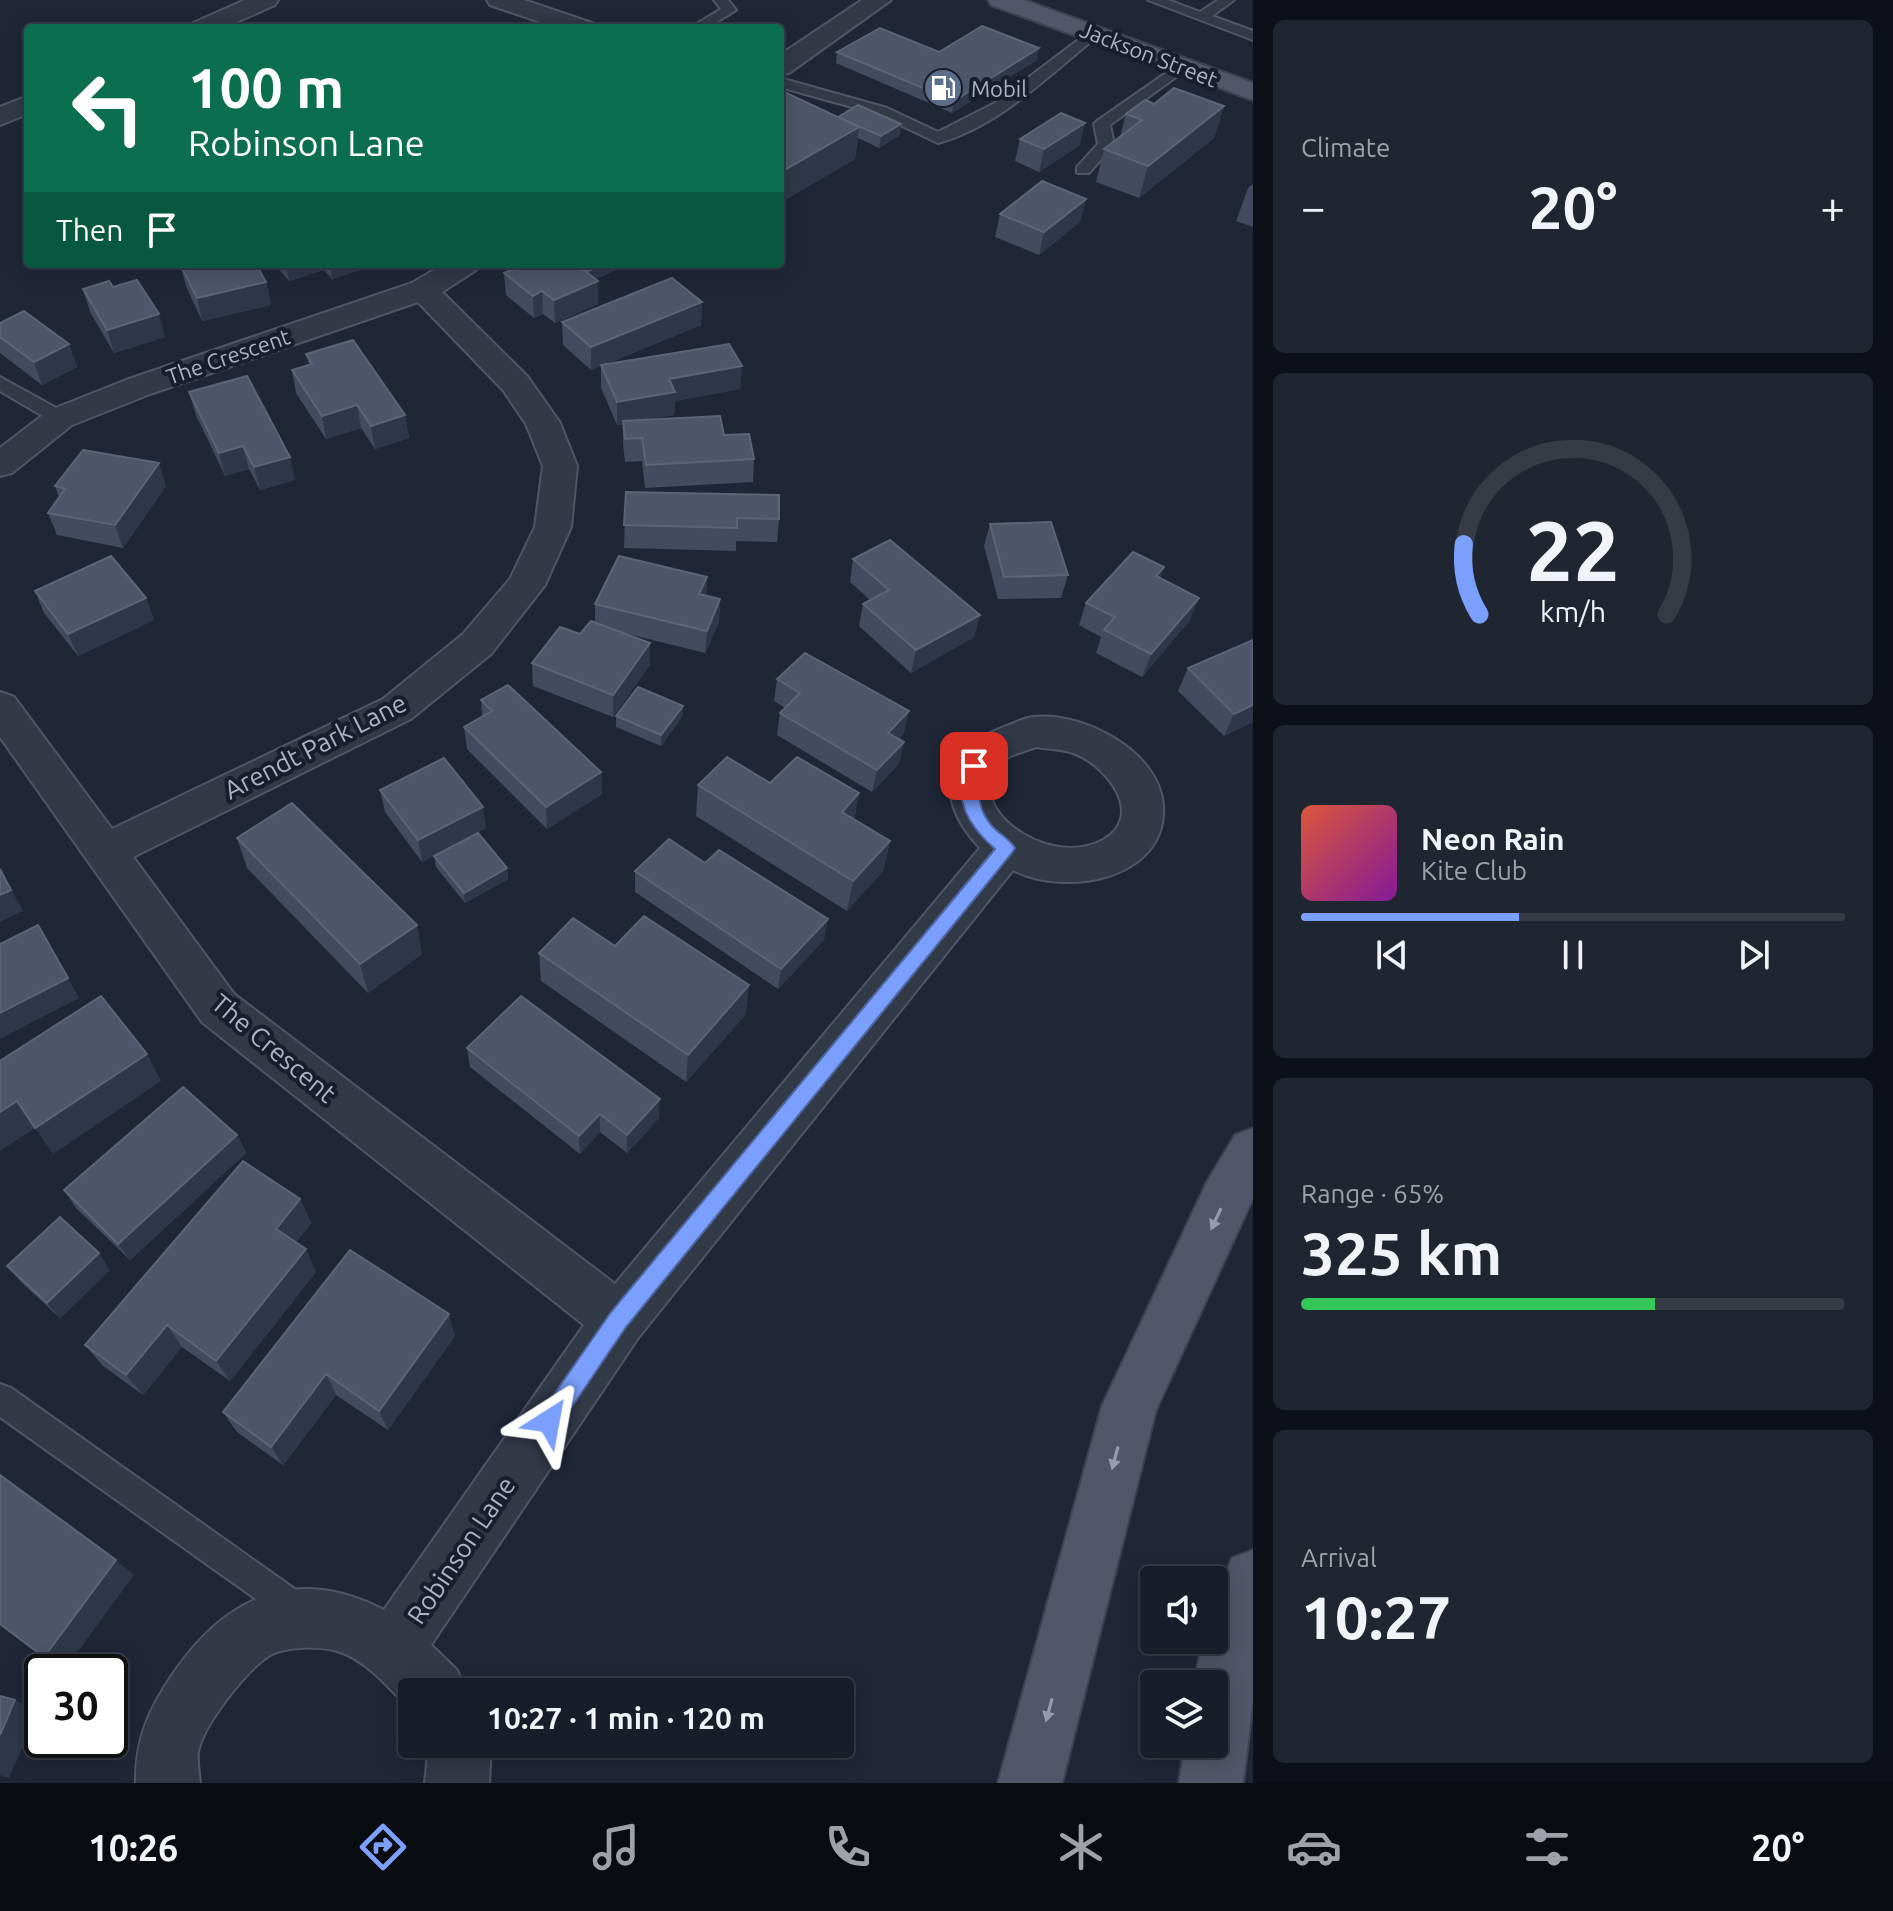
<!DOCTYPE html>
<html lang="en">
<head>
<meta charset="utf-8">
<style>
  body { margin:0; font-family:Ubuntu,sans-serif; background:#202631; color:#f1f3f6; height:100vh; display:flex; flex-direction:column; font-size:30px; white-space:nowrap }
  * { box-sizing:border-box; margin:0 }
  p { font-size:26px; color:#9ea2a8 }
  .icon { flex:none; width:44px; height:44px; fill:none; stroke:currentColor; stroke-width:2; stroke-linecap:round; stroke-linejoin:round }
  .map { position:relative; flex:1; overflow:hidden }
  .sheet { display:flex; flex-direction:column; gap:20px; padding:20px; background:#0d1017; width:640px }
  .sheet>* { flex:none }
  .hud { position:absolute; left:24px; top:24px; width:760px; height:244px; border-radius:8px; box-shadow:0 4px 20px #0003,0 0 0 2px #363b46; background:#0b6e4f; color:#fff; overflow:hidden }
  .controls { position:absolute; left:1140px; top:1566px; display:grid; gap:16px }
  .controls a { display:grid; place-items:center; width:88px; height:88px; border-radius:8px; background:#171d29; box-shadow:0 4px 20px #0003,0 0 0 2px #363b46; font-size:40px }
  .speed { position:absolute; left:24px; top:1654px; display:flex; gap:16px; font-size:40px; font-weight:700; text-align:center }
  .speed>* { display:grid; place-content:center; width:104px; height:104px; border-radius:50%; background:#171d29; box-shadow:0 4px 20px #0003,0 0 0 2px #363b46; line-height:1 }
  .speed .limit { border:4px solid #111; border-radius:12px; background:#fff; color:#111 }
  .pin { position:absolute; display:grid; place-items:center; width:68px; height:68px; color:#fff; margin:-34px; border-radius:16px; box-shadow:0 4px 12px #0006 }
  .me { position:absolute; width:88px; margin:-44px; rotate:34deg; stroke-linejoin:round; filter:drop-shadow(0 0 6px #0008) }
  .turn { display:flex; align-items:center; gap:28px; height:168px; padding:0 32px; font-size:36px }
  .turn .icon { width:104px; height:104px; stroke-width:2.5 }
  .turn b { display:block; font-size:56px; line-height:68px }
  .then { display:flex; align-items:center; height:76px; padding:0 32px; background:#0003; gap:16px; font-size:30px }
  .big { font-size:60px; font-weight:600; line-height:1.1 }
  .sheet .card { flex:1; display:flex; flex-direction:column; justify-content:center; gap:12px; min-width:0; padding:0 28px; border-radius:12px; background:#202631 }
  .sheet .dial { align-items:center; gap:0 }
  .dial svg { height:208px; overflow:visible; fill:none; stroke:#363b46; stroke-width:7; stroke-linecap:round; text-anchor:middle }
  .dial text { fill:#f1f3f6; stroke:none }
  .song { display:flex; align-items:center; gap:24px }
  .cover { width:96px; height:96px; border-radius:12px; background:linear-gradient(135deg,hsl(10 70% 55%),hsl(290 70% 35%)) }
  .played { height:8px; border-radius:4px; background:linear-gradient(90deg,#7a9ffc 40%,#363b46 40%) }
  .keys { display:flex; justify-content:space-around; direction:ltr }
  .heat { display:flex; justify-content:space-between; align-items:center; font-size:44px; direction:ltr }
  .charge { height:12px; border-radius:6px; background:linear-gradient(90deg,#34c759 65%,#363b46 0) }
  .trip { position:absolute; left:398px; top:1678px; width:456px; height:80px; border-radius:8px; background:#171d29; box-shadow:0 4px 20px #0003,0 0 0 2px #363b46; font-weight:600; line-height:80px; text-align:center }
  .dock { display:flex; height:128px; justify-content:space-around; align-items:center; background:#090c10; color:#9ea2a8 }
  .dock .icon { width:56px; height:56px }
  .dock .on { color:#7a9ffc }
  .dock b { font-size:36px; color:#f1f3f6 }
  main { display:flex; flex:1; min-height:0 }
  .map>svg:first-child { display:block }
  .lines { fill:none; stroke-linecap:round; stroke-linejoin:round }
  .service-casing { stroke:#505666; stroke-width:4 }
  .minor-casing { stroke:#505666; stroke-width:4 }
  .primary-casing { stroke:#3c4251; stroke-width:4 }
  .service { fill:#323947; fill-rule:evenodd }
  .minor { fill:#323947; fill-rule:evenodd }
  .primary { fill:#505768; fill-rule:evenodd }
  .wall { fill:#424b5f }
  .shaded-wall { fill:#2f384a }
  .building { fill:#4d566a; stroke:#5c6578; stroke-width:2 }
  .oneway { fill:#959cae }
  .route { fill:#7a9ffc; stroke:#4f67a4; stroke-width:2 }
  .labels { text-anchor:middle; dominant-baseline:central; stroke-width:8; stroke-linejoin:round; paint-order:stroke }
  .far-street-label { font-size:22px; fill:#acb3c5; stroke:#181e2c }
  .far-poi-label { font-size:22px; fill:#acb3c5; stroke:#181e2c; text-anchor:start }
  .street-label { font-size:26px; fill:#acb3c5; stroke:#181e2c }
</style>
</head>
<body>
<main>
<div class="map">
<svg width="1253" height="1783" viewBox="0 0 1253 1783">
  <rect width="100%" height="100%" fill="#1f2737"/>
  <g class="lines">
    <!-- service casing -->
    <g class="service-casing">
      <g id="service">
        <polygon points="714,0 728,0 736,10 707,28 690,28 721,9"/>
        <polygon points="1148,0 1168,0 1200,12 1218,0 1234,0 1212,16 1253,31 1253,40"/>
        <path d="M1094,28L1099,29V35C1050,74 1000,126 938,143L877,114L780,87V78L887,108L938,132L995,103Z"/>
        <polygon points="1182,62 1189,66 1187,69 1110,125 1114,145 1089,173 1077,173 1077,167 1098,144 1094,124 1097,121"/>
        <polygon points="0,377 67,414 69,418 67,422 53,422 0,391"/>
        <polygon points="0,1384 11,1388 313,1602 318,1613 313,1624 302,1629 291,1624 0,1417"/>
      </g>
    </g>
    <!-- minor casing -->
    <g class="minor-casing">
      <g id="minor">
        <polygon points="245,0 278,0 275,5 223,28 189,28 193,23"/>
        <polygon points="487,0 524,0 592,23 596,28 558,28 490,5"/>
        <polygon points="862,0 891,0 789,73 780,75 780,55"/>
        <polygon points="28,96 28,114 0,125 0,107"/>
        <path d="M444,264H480L476,270L442,292L527,376L560,423L577,466L571,527L545,585L491,654L411,719L133,857L234,994L615,1284L980,848C935,800 940,751 1004,727C1013,724 1024,718 1033,717C1082,711 1159,751 1163,805C1168,880 1065,897 1013,870L638,1338L431,1645L457,1670L466,1692H412V1712C392,1691 366,1659 337,1651C319,1646 287,1646 270,1655C246,1670 203,1725 198,1752C197,1762 199,1773 200,1783H136C135,1740 149,1709 173,1674C225,1597 296,1564 384,1610L584,1325L202,1022L0,737V692L14,697L112,829L383,699L463,634L510,579L535,527L543,466L526,424L503,390L418,302L150,394L72,425L12,473L0,476V448L48,411L126,380L412,283ZM1036,747C1048,749 1062,749 1073,753C1105,764 1147,815 1103,840C1044,872 951,798 1007,758C1015,753 1027,751 1036,747Z"/>
        <polygon points="429,1744 491,1744 489,1783 425,1783"/>
      </g>
    </g>
    <!-- primary casing -->
    <g class="primary-casing">
      <g id="primary">
        <polygon points="988,0 1024,0 1253,83 1253,100 991,5"/>
        <polygon points="1253,1128 1253,1198 1156,1410 1062,1783 998,1783 1102,1406 1207,1182 1235,1135"/>
        <polygon points="1253,1550 1253,1700 1243,1783 1179,1783 1185,1744 1214,1744 1214,1684 1194,1684 1203,1640 1214,1640 1214,1607 1232,1558"/>
      </g>
    </g>
    <!-- service -->
    <use href="#service" class="service"/>
    <!-- minor -->
    <use href="#minor" class="minor"/>
    <!-- primary -->
    <use href="#primary" class="primary"/>
  </g>
  <!-- wall -->
  <g class="wall">
    <polygon points="837,52 1037,60 952,113 836,63"/>
    <polygon points="780,90 838,117 900,135 879,148 858,138 855,159 783,201 780,200"/>
    <polygon points="1154,104 1224,106 1214,138 1139,198 1096,182 1104,149 1120,137 1126,114"/>
    <polygon points="1020,139 1080,145 1039,172 1015,161"/>
    <polygon points="1253,184 1253,227 1236,221 1248,188"/>
    <polygon points="1000,214 1080,222 1039,255 995,237"/>
    <polygon points="180,264 266,282 271,305 202,321 186,286"/>
    <polygon points="274,264 362,264 363,269 332,279 324,270 289,281"/>
    <polygon points="524,264 616,264 616,270 596,279 598,281 598,304 555,323 543,314 534,318 506,295 504,273"/>
    <polygon points="113,287 165,337 114,353 90,312 83,289"/>
    <polygon points="702,302 701,325 604,365 742,366 740,389 675,401 674,415 649,419 724,435 754,459 753,482 645,488 642,461 625,462 623,444 623,424 617,425 601,388 601,366 591,370 563,345 562,322"/>
    <polygon points="0,323 69,344 77,367 42,385 0,353"/>
    <polygon points="306,354 405,415 409,438 375,449 361,428 326,439 296,393 292,370 309,365"/>
    <polygon points="189,392 295,480 260,490 249,469 225,476 196,415"/>
    <polygon points="55,486 166,486 123,548 57,535 48,513 59,497"/>
    <polygon points="626,492 779,519 777,542 736,541 736,551 624,548"/>
    <polygon points="990,524 1068,575 1061,598 998,599 984,546"/>
    <polygon points="853,559 980,615 974,637 911,673 859,626 863,604 870,600 850,582"/>
    <polygon points="1164,567 1160,578 1190,620 1142,677 1096,653 1101,637 1079,625 1086,603"/>
    <polygon points="707,577 706,596 720,599 719,622 705,653 624,633 650,643 650,665 613,717 533,686 532,663 580,634 595,622 595,604"/>
    <polygon points="35,591 146,598 154,620 78,656 44,613"/>
    <polygon points="1253,640 1253,722 1224,736 1178,691 1188,668"/>
    <polygon points="777,679 904,733 899,739 899,764 872,792 777,735 780,713 785,708 774,701"/>
    <polygon points="481,700 601,772 602,794 547,829 467,749 464,727 482,716"/>
    <polygon points="683,706 682,717 661,746 616,727 616,716"/>
    <polygon points="770,783 859,793 854,819 890,841 883,871 847,911 696,816 698,785"/>
    <polygon points="380,790 486,828 422,862 385,812"/>
    <polygon points="237,838 422,954 368,993 247,868"/>
    <polygon points="434,856 507,868 508,879 465,903 436,867"/>
    <polygon points="635,871 824,940 778,989 635,892"/>
    <polygon points="615,946 746,1014 686,1082 541,981 539,953"/>
    <polygon points="467,1048 659,1118 627,1153 600,1132 580,1154 470,1067"/>
    <polygon points="237,1135 246,1153 130,1260 76,1208 64,1190"/>
    <polygon points="300,1199 311,1223 296,1242 316,1272 230,1381 182,1347 143,1395 103,1366 85,1345"/>
    <polygon points="350,1250 455,1336 388,1430 336,1395 283,1465 237,1432 223,1412"/>
    <polygon points="7,1266 110,1270 60,1318 21,1282"/>
  </g>
  <!-- shaded-wall -->
  <g class="shaded-wall">
    <polygon points="1039,48 1037,60 952,113 954,101"/>
    <polygon points="1224,106 1214,138 1139,198 1148,166"/>
    <polygon points="1085,123 1080,145 1039,172 1044,149"/>
    <polygon points="901,124 900,135 879,148 881,136"/>
    <polygon points="859,127 855,159 783,201 786,169"/>
    <polygon points="1086,199 1080,222 1039,255 1044,232"/>
    <polygon points="286,264 323,264 324,270 289,281"/>
    <polygon points="330,264 362,264 363,269 332,279"/>
    <polygon points="603,264 616,264 616,270 585,284 585,272"/>
    <polygon points="598,281 598,304 555,323 554,300"/>
    <polygon points="266,282 271,305 202,321 197,298"/>
    <polygon points="542,291 543,314 534,318 533,296"/>
    <polygon points="702,302 701,325 591,370 591,347"/>
    <polygon points="159,314 165,337 114,353 107,330"/>
    <polygon points="69,344 77,367 42,385 34,362"/>
    <polygon points="742,366 740,389 675,401 674,415 617,425 617,402 669,379"/>
    <polygon points="357,405 361,428 326,439 322,416"/>
    <polygon points="405,415 409,438 375,449 371,426"/>
    <polygon points="243,446 249,469 225,476 219,453"/>
    <polygon points="290,457 295,480 260,490 254,467"/>
    <polygon points="159,463 166,486 123,548 115,525"/>
    <polygon points="1164,567 1156,590 1156,576"/>
    <polygon points="707,577 706,599 699,594"/>
    <polygon points="146,598 154,620 78,656 68,634"/>
    <polygon points="1199,598 1190,620 1142,677 1151,654"/>
    <polygon points="720,599 719,622 705,653 707,631"/>
    <polygon points="980,615 974,637 911,673 916,650"/>
    <polygon points="650,643 650,665 613,717 613,695"/>
    <polygon points="1253,705 1253,722 1224,736 1234,714"/>
    <polygon points="683,706 682,717 661,746 661,735"/>
    <polygon points="909,711 904,733 883,755 888,733"/>
    <polygon points="904,742 899,764 872,792 877,770"/>
    <polygon points="601,772 602,794 547,829 546,807"/>
    <polygon points="859,793 853,824 842,812"/>
    <polygon points="483,807 486,828 422,862 418,840"/>
    <polygon points="890,841 883,871 847,911 853,881"/>
    <polygon points="507,868 508,879 465,903 464,893"/>
    <polygon points="0,869 23,911 0,922"/>
    <polygon points="828,919 824,940 778,989 781,969"/>
    <polygon points="417,925 422,954 368,993 360,964"/>
    <polygon points="68,978 79,998 0,1039 0,1013"/>
    <polygon points="749,985 746,1014 686,1082 688,1055"/>
    <polygon points="147,1054 161,1081 53,1154 35,1128"/>
    <polygon points="660,1099 659,1118 627,1153 627,1135"/>
    <polygon points="17,1101 35,1128 0,1151 0,1112"/>
    <polygon points="600,1114 600,1132 580,1154 579,1136"/>
    <polygon points="237,1135 246,1153 130,1260 118,1244"/>
    <polygon points="300,1199 311,1223 287,1253 276,1229"/>
    <polygon points="306,1249 316,1272 230,1381 216,1361"/>
    <polygon points="99,1253 110,1270 60,1318 47,1303"/>
    <polygon points="449,1314 455,1336 388,1430 379,1411"/>
    <polygon points="167,1325 182,1347 143,1395 126,1375"/>
    <polygon points="326,1374 336,1395 283,1465 271,1447"/>
    <polygon points="116,1560 134,1575 65,1669 44,1657"/>
    <polygon points="15,1700 38,1711 9,1778 0,1775 0,1735"/>
  </g>
  <!-- building -->
  <g class="building">
    <polygon points="982,26 1039,48 954,101 837,52 880,28 939,52"/>
    <polygon points="1174,88 1224,106 1148,166 1104,149 1142,120 1126,114 1145,100 1154,104"/>
    <polygon points="780,90 859,127 786,169 780,166"/>
    <polygon points="858,105 901,124 881,136 838,117"/>
    <polygon points="1061,113 1085,123 1044,149 1020,139"/>
    <polygon points="1042,181 1086,199 1044,232 1000,214"/>
    <polygon points="180,264 256,264 266,282 197,298"/>
    <polygon points="524,264 576,264 598,281 554,300 542,291 533,296 504,273"/>
    <polygon points="576,264 603,264 586,272"/>
    <polygon points="672,278 702,302 591,347 562,322"/>
    <polygon points="137,280 159,314 107,330 83,289 109,281 113,287"/>
    <polygon points="24,311 69,344 34,362 0,337 0,323"/>
    <polygon points="353,340 405,415 371,426 357,405 322,416 292,370 312,364 306,354"/>
    <polygon points="729,344 742,366 669,379 675,392 617,402 601,365"/>
    <polygon points="247,376 290,457 254,467 243,446 219,453 189,392"/>
    <polygon points="720,416 724,435 749,434 754,459 646,465 642,438 625,439 623,421"/>
    <polygon points="83,450 159,463 115,525 48,513 65,489 55,486"/>
    <polygon points="626,492 779,495 779,519 737,518 737,528 624,525"/>
    <polygon points="1051,522 1068,575 1004,577 990,524"/>
    <polygon points="890,540 980,615 916,650 863,604 889,590 853,559"/>
    <polygon points="1133,552 1164,567 1156,576 1199,598 1151,654 1104,630 1115,617 1086,603"/>
    <polygon points="111,556 146,598 68,634 35,591"/>
    <polygon points="619,556 707,577 699,594 720,599 707,631 595,604"/>
    <polygon points="591,621 650,643 613,695 532,663 560,627 580,634"/>
    <polygon points="1253,640 1253,705 1234,714 1188,668"/>
    <polygon points="805,653 909,711 888,733 904,742 877,770 780,713 800,693 777,679"/>
    <polygon points="508,685 601,772 546,807 464,727 492,711 481,700"/>
    <polygon points="638,687 683,706 661,735 616,716"/>
    <polygon points="727,757 770,783 797,757 859,793 842,812 890,841 853,881 698,785"/>
    <polygon points="444,758 483,807 418,840 380,790"/>
    <polygon points="292,803 417,925 360,964 237,838"/>
    <polygon points="478,833 507,868 464,893 434,856"/>
    <polygon points="669,839 705,863 719,850 828,919 781,969 635,871"/>
    <polygon points="0,869 11,890 0,895"/>
    <polygon points="644,916 749,985 688,1055 539,953 573,918 615,946"/>
    <polygon points="38,925 68,978 0,1013 0,944"/>
    <polygon points="101,996 147,1054 35,1128 17,1101 0,1112 0,1061"/>
    <polygon points="521,996 660,1099 627,1135 600,1114 579,1136 467,1048"/>
    <polygon points="183,1087 237,1135 118,1244 64,1190"/>
    <polygon points="243,1161 300,1199 276,1229 306,1249 216,1361 167,1325 126,1375 85,1345"/>
    <polygon points="60,1217 99,1253 47,1303 7,1266"/>
    <polygon points="350,1250 449,1314 379,1411 326,1374 271,1447 223,1412"/>
    <polygon points="0,1475 116,1560 44,1657 0,1624"/>
    <polygon points="0,1696 15,1700 0,1735"/>
  </g>
  <!-- one-way arrows -->
  <defs><path id="oneway-solid" d="M-6-.8H1V-3.2L6.5 0L1 3.2V.8H-6Z" transform="scale(2)"/></defs>
  <g class="oneway">
    <use href="#oneway-solid" transform="translate(1216 1219) rotate(115)"/>
    <use href="#oneway-solid" transform="translate(1115 1458) rotate(105)"/>
    <use href="#oneway-solid" transform="translate(1049 1710) rotate(105)"/>
  </g>
  <!-- route -->
  <path class="route" d="M974,759L983,766C977,787 976,808 992,826C999,834 1009,838 1015,848L1012,853L626,1327L557,1429L549,1432L541,1429L538,1421L541,1413L611,1312L995,849C973,830 955,804 963,774C966,766 966,762 974,759Z"/>
  <!-- icons -->
  <defs>
    <g id="fuel-disc" transform="scale(2)"><circle r="9.5" fill="#5c6f8a" stroke="#181e2c"/><path d="M-5.5-6h7V0h2V4h1.3V-2.5L3-4.5l.8-.8L6-3V5H2.5V1h-1V6h-7ZM-4.2-4.7v3.2H.2V-4.7Z" fill="#fff"/></g>
  </defs>
  <g fill-rule="evenodd">
    <use href="#fuel-disc" x="943" y="88"/>
  </g>
  <g class="labels">
    <!-- far-street labels -->
    <g class="far-street-label">
      <text transform="translate(1149 54) rotate(21)">Jackson Street</text>
      <text transform="translate(228 356) rotate(-19)">The Crescent</text>
    </g>
    <!-- far-poi labels -->
    <g class="far-poi-label">
      <text x="971" y="88">Mobil</text>
    </g>
    <!-- street labels -->
    <g class="street-label">
      <text transform="translate(315 746) rotate(-27)">Arendt Park Lane</text>
      <text transform="translate(274 1048) rotate(40)">The Crescent</text>
      <text transform="translate(461 1550) rotate(-56)">Robinson Lane</text>
    </g>
  </g>
</svg>
<div class="controls">
<a><svg class="icon" aria-label="sound" viewBox="0 0 24 24"><path d="M4 9h4l5-4v14l-5-4H4zM17 9q2 3 0 6"/></svg></a>
<a><svg class="icon" aria-label="layers" viewBox="0 0 24 24"><path d="M12 4l9 5-9 5-9-5zM3 14l9 5 9-5"/></svg></a>
</div>
<div class="speed"><div class="limit">30</div></div>
<div class="pin" style="left:974px;top:766px;background:#d93025"><svg class="icon" aria-label="arrive" viewBox="0 0 24 24"><path d="M6 21V4h12l-3 4 3 4H6"/></svg></div>
<svg class="me" style="left:549px;top:1421px" viewBox="-20 -20 40 40"><path d="M0-17L14 15 0 8-14 15z" fill="#7a9ffc" stroke="#fff" stroke-width="4"/></svg>
<div class="trip">10:27 · 1 min · 120 m</div>
<div class="hud">
<div class="turn"><svg class="icon" aria-label="left" viewBox="0 0 24 24"><path d="M17 20v-9H6M10 6l-5 5 5 5"/></svg><div><b>100 m</b>Robinson Lane</div></div>
<div class="then">Then<svg class="icon" aria-label="arrive" viewBox="0 0 24 24"><path d="M6 21V4h12l-3 4 3 4H6"/></svg></div>
</div>
</div>
<section class="sheet">
<div class="card"><p>Climate</p>
<div class="heat"><a>−</a><b class="big">20°</b><a>+</a></div>
</div>
<div class="card dial"><svg viewBox="0 0 100 80">
<path d="M14 69A42 42 0 1 1 86 69"/>
<path d="M14 69A42 42 0 0 1 8 42" stroke="#7a9ffc"/>
<text x="50" y="56" font-size="32" font-weight="700">22</text>
<text x="50" y="72" font-size="11">km/h</text>
</svg></div>
<div class="card">
<div class="song"><i class="cover"></i><div><b>Neon Rain</b><p>Kite Club</p></div></div>
<div class="played"></div>
<div class="keys"><svg class="icon" aria-label="previous" viewBox="0 0 24 24"><path d="M18 5L8 12l10 7zM5 5v14"/></svg><svg class="icon" aria-label="pause" viewBox="0 0 24 24"><path d="M8 5v14M16 5v14"/></svg><svg class="icon" aria-label="next" viewBox="0 0 24 24"><path d="M6 5l10 7-10 7zM19 5v14"/></svg></div>
</div>
<div class="card"><p>Range · 65%</p><b class="big">325 km</b><div class="charge"></div></div>
<div class="card"><p>Arrival</p><b class="big">10:27</b></div>
</section>
</main>
<nav class="dock">
<b>10:26</b>
<svg class="icon on" aria-label="directions" viewBox="0 0 24 24"><path d="M12 3l9 9-9 9-9-9zM9 14v-3h6M13 9l2 2-2 2"/></svg>
<svg class="icon" aria-label="music" viewBox="0 0 24 24"><path d="M9 18V5l10-2v13"/><circle cx="6" cy="18" r="3"/><circle cx="16" cy="16" r="3"/></svg>
<svg class="icon" aria-label="phone" viewBox="0 0 24 24"><path d="M5 4h4l2 5-3 2q2 4 5 5l2-3 5 2v4C11 20 4 13 5 4z"/></svg>
<svg class="icon" aria-label="climate" viewBox="0 0 24 24"><path d="M12 3v18M4 7l16 10M4 17L20 7"/></svg>
<svg class="icon" aria-label="car" viewBox="0 0 24 24"><path d="M5 17H2v-5l4-1 3-4h7l3 4 3 1v5h-3M9 17h6M6 11h13"/><circle cx="7" cy="17" r="2"/><circle cx="17" cy="17" r="2"/></svg>
<svg class="icon" aria-label="filters" viewBox="0 0 24 24"><path d="M4 7h16M4 17h16"/><circle cx="9" cy="7" r="2"/><circle cx="15" cy="17" r="2"/></svg>
<b>20°</b>
</nav>
</body>
</html>
